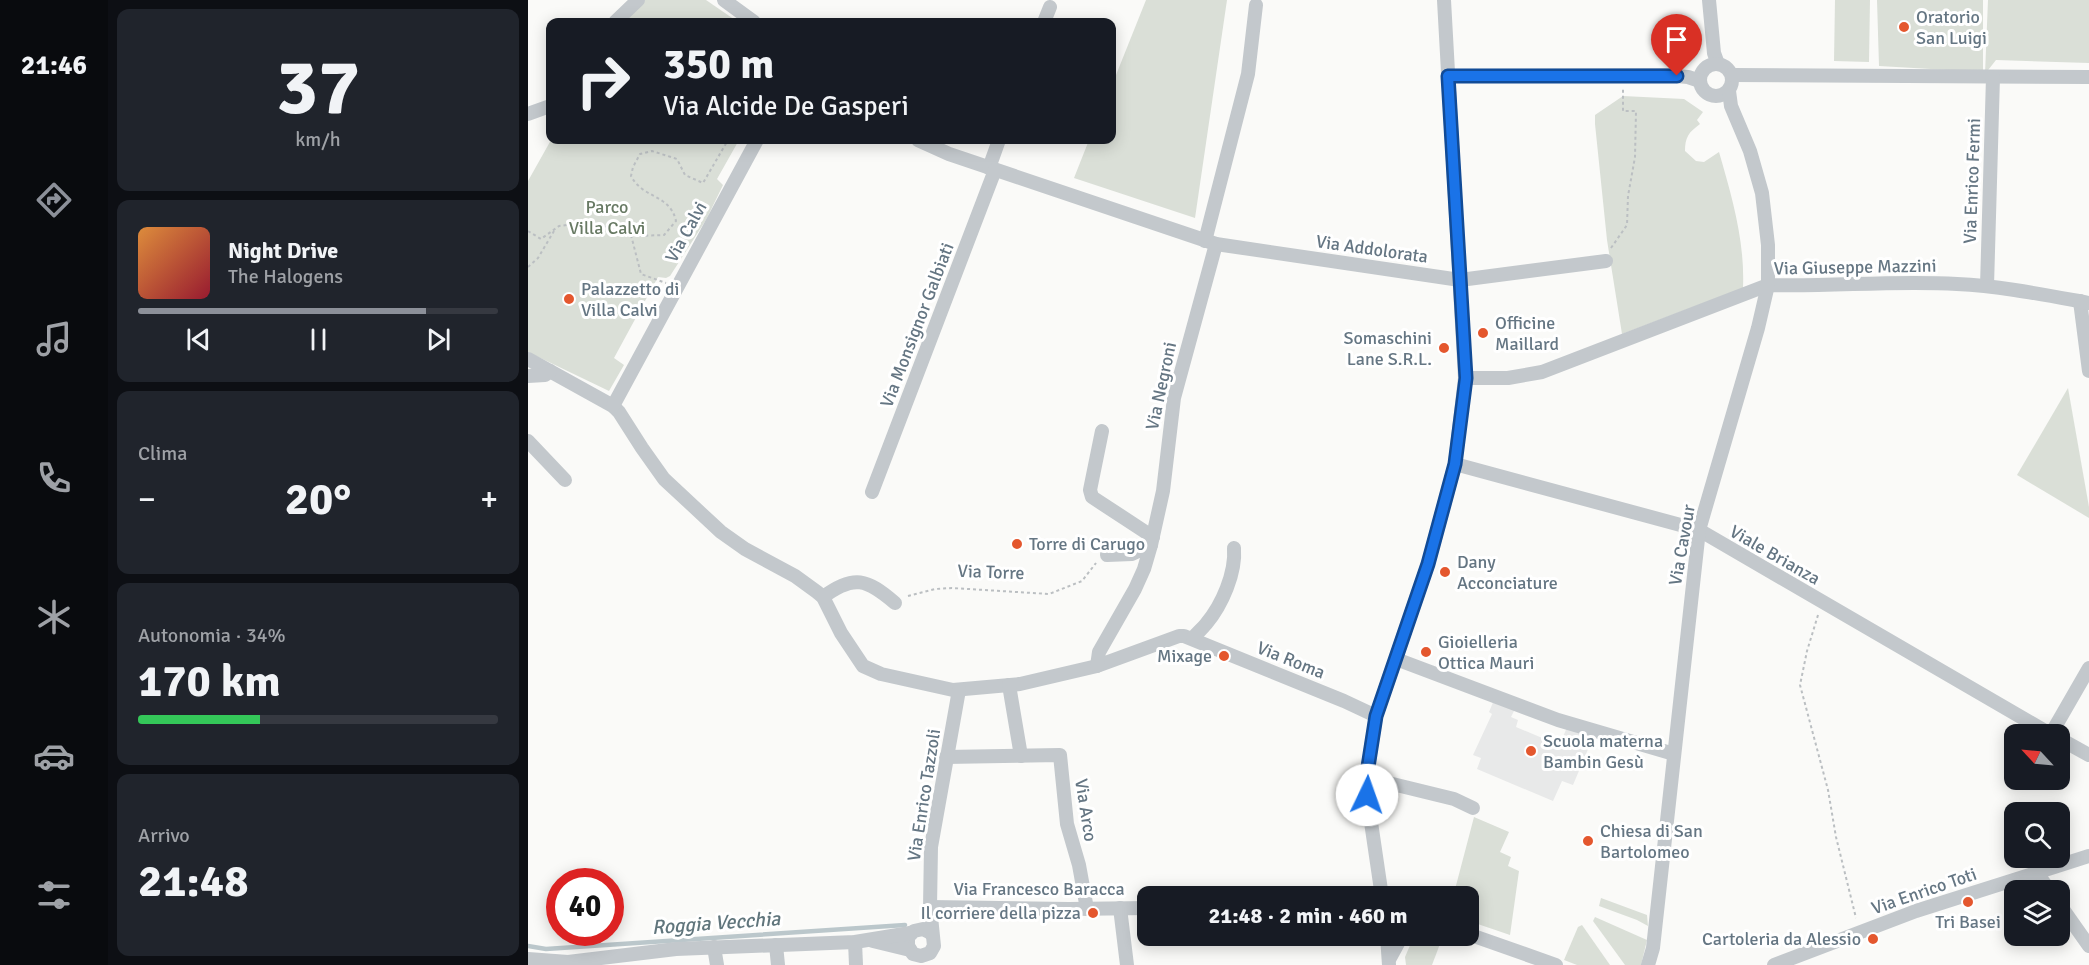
<!DOCTYPE html>
<html lang="it">
<head>
<meta charset="utf-8">
<style>
  body { margin:0; font-family:Signika,sans-serif; background:#20242c; color:#f1f3f6; height:100vh; display:flex; flex-direction:column; font-size:22px; white-space:nowrap }
  * { box-sizing:border-box; margin:0 }
  p { font-size:20px; color:#9ea1a6 }
  .icon { flex:none; width:33px; height:33px; fill:none; stroke:currentColor; stroke-width:2; stroke-linecap:round; stroke-linejoin:round }
  .map { position:relative; flex:1; overflow:hidden }
  .side { display:flex; flex-direction:column; gap:9px; padding:9px; background:#0d0f14; width:420px }
  .side>* { flex:none }
  .hud { position:absolute; left:18px; top:18px; width:570px; height:126px; border-radius:12px; box-shadow:0 3px 15px #0003; background:#171b24; color:#f1f3f6; overflow:hidden }
  .needle { width:39px; rotate:296deg }
  .fabs { position:absolute; left:1476px; top:724px; display:grid; gap:12px }
  .fabs a { display:grid; place-items:center; width:66px; height:66px; border-radius:12px; background:#171b24; box-shadow:0 3px 15px #0003; font-size:30px }
  .speed { position:absolute; left:18px; top:868px; display:flex; gap:12px; font-size:30px; font-weight:700; text-align:center }
  .speed>* { display:grid; place-content:center; width:78px; height:78px; border-radius:50%; background:#171b24; box-shadow:0 3px 15px #0003; line-height:1 }
  .speed .limit { border:9px solid #d22; background:#fff; color:#111 }
  .pin { position:absolute; display:grid; place-items:center; width:51px; height:51px; color:#fff; margin:-62px -26px; border-radius:50% 50% 50% 0; rotate:-45deg; box-shadow:0 0 6px #0007 }
  .pin .icon { rotate:45deg }
  .me { position:absolute; width:66px; margin:-33px; rotate:3deg; stroke-linejoin:round; filter:drop-shadow(0 0 4px #0008) }
  .turn { display:flex; align-items:center; gap:21px; height:126px; padding:0 18px; font-size:27px }
  .turn .icon { width:78px; height:78px; stroke-width:2.5 }
  .turn b { display:block; font-size:42px; line-height:51px }
  .big { font-size:45px; font-weight:700; line-height:1.1 }
  .side .widget { flex:1; display:flex; flex-direction:column; justify-content:center; gap:9px; min-width:0; padding:0 21px; border-radius:12px; background:#20242c }
  .side .dial { align-items:center; gap:0 }
  .dial b { font-size:78px; line-height:1 }
  .song { display:flex; align-items:center; gap:18px }
  .cover { width:72px; height:72px; border-radius:9px; background:linear-gradient(135deg,hsl(30 70% 55%),hsl(350 70% 35%)) }
  .played { height:6px; border-radius:3px; background:linear-gradient(90deg,#8c9099 80%,#363941 80%) }
  .keys { display:flex; justify-content:space-around; direction:ltr }
  .heat { display:flex; justify-content:space-between; align-items:center; font-size:33px; direction:ltr }
  .charge { height:9px; border-radius:4px; background:linear-gradient(90deg,#34c759 34%,#363941 0) }
  .trip { position:absolute; left:609px; top:886px; width:342px; height:60px; border-radius:12px; background:#171b24; box-shadow:0 3px 15px #0003; font-weight:700; line-height:60px; text-align:center }
  main { display:flex; flex:1; min-height:0 }
  .dock { display:flex; flex-direction:column; width:108px; justify-content:space-around; align-items:center; background:#090b0e; color:#9ea1a6 }
  .dock .icon { width:42px; height:42px }
  .dock .current { color:#8c9099 }
  .dock b { font-size:27px; color:#f1f3f6 }
  .map>svg:first-child { display:block }
  .built { fill:#e8e9e9 }
  .green { fill:#dadfd7 }
  .lines { fill:none; stroke-linecap:round; stroke-linejoin:round }
  .stream { stroke:#bbc7cb; stroke-width:4.5 }
  .path { stroke:#bbbfc2; stroke-width:2; stroke-dasharray:3 3; stroke-linecap:butt }
  .minor { stroke:#c3c8cc; stroke-width:14 }
  .route-casing { stroke:#114b97; stroke-width:15 }
  .route { stroke:#1a73e8; stroke-width:10 }
  .poi-dot { fill:#e4572e; stroke:#fff; stroke-width:2 }
  .labels { text-anchor:middle; dominant-baseline:central; stroke-width:6; stroke-linejoin:round; paint-order:stroke }
  .poi-label { font-size:18px; fill:#657683; stroke:#fff; text-anchor:start }
  .street-label { font-size:18px; fill:#657683; stroke:#fff }
  .park-label { font-size:18px; fill:#687a64; stroke:#fff }
  .water-label { font-size:20px; font-style:italic; fill:#60757c; stroke:#fff }
</style>
</head>
<body>
<main>
<nav class="dock">
<b>21:46</b>
<svg class="icon current" aria-label="directions" viewBox="0 0 24 24"><path d="M12 3l9 9-9 9-9-9zM9 14v-3h6M13 9l2 2-2 2"/></svg>
<svg class="icon" aria-label="music" viewBox="0 0 24 24"><path d="M9 18V5l10-2v13"/><circle cx="6" cy="18" r="3"/><circle cx="16" cy="16" r="3"/></svg>
<svg class="icon" aria-label="phone" viewBox="0 0 24 24"><path d="M5 4h4l2 5-3 2q2 4 5 5l2-3 5 2v4C11 20 4 13 5 4z"/></svg>
<svg class="icon" aria-label="climate" viewBox="0 0 24 24"><path d="M12 3v18M4 7l16 10M4 17L20 7"/></svg>
<svg class="icon" aria-label="car" viewBox="0 0 24 24"><path d="M5 17H2v-5l4-1 3-4h7l3 4 3 1v5h-3M9 17h6M6 11h13"/><circle cx="7" cy="17" r="2"/><circle cx="17" cy="17" r="2"/></svg>
<svg class="icon" aria-label="filters" viewBox="0 0 24 24"><path d="M4 7h16M4 17h16"/><circle cx="9" cy="7" r="2"/><circle cx="15" cy="17" r="2"/></svg>
</nav>
<section class="side">
<div class="widget dial"><b>37</b><p>km/h</p></div>
<div class="widget">
<div class="song"><i class="cover"></i><div><b>Night Drive</b><p>The Halogens</p></div></div>
<div class="played"></div>
<div class="keys"><svg class="icon" aria-label="previous" viewBox="0 0 24 24"><path d="M18 5L8 12l10 7zM5 5v14"/></svg><svg class="icon" aria-label="pause" viewBox="0 0 24 24"><path d="M8 5v14M16 5v14"/></svg><svg class="icon" aria-label="next" viewBox="0 0 24 24"><path d="M6 5l10 7-10 7zM19 5v14"/></svg></div>
</div>
<div class="widget"><p>Clima</p>
<div class="heat"><a>−</a><b class="big">20°</b><a>+</a></div>
</div>
<div class="widget"><p>Autonomia · 34%</p><b class="big">170 km</b><div class="charge"></div></div>
<div class="widget"><p>Arrivo</p><b class="big">21:48</b></div>
</section>
<div class="map">
<svg width="1561" height="965" viewBox="0 0 1561 965">
  <rect width="100%" height="100%" fill="#fafaf8"/>
  <!-- built -->
  <polygon class="built" points="966,700 987,709 983,717 990,720 988,727 1026,743 1030,735 1035,737 1039,727 1057,735 1054,744 1061,747 1045,785 1034,781 1025,801 949,769 953,758 945,755 964,714 961,712"/>
  <!-- green -->
  <g class="green">
    <polygon points="117,0 178,0 210,22 93,22"/>
    <polygon points="618,0 699,0 667,218 546,178 561,140 584,140 584,85"/>
    <polygon points="1307,0 1342,0 1341,62 1306,61"/>
    <polygon points="1349,0 1455,0 1455,72 1351,66"/>
    <polygon points="1460,0 1561,0 1561,63 1468,60 1457,74"/>
    <path d="M1095,96L1156,99L1175,112L1169,120L1172,124C1161,132 1157,137 1157,151L1168,161L1176,162L1191,152C1204,197 1217,241 1215,288L1094,334L1079,240L1067,124V115Z"/>
    <polygon points="23,140 211,140 189,179 195,185 178,220 142,276 138,278 130,277 86,358 96,365 81,391 0,352 0,181"/>
    <polygon points="1540,388 1561,507 1561,518 1489,475"/>
    <polygon points="946,817 981,832 972,852 983,857 980,866 991,871 982,935 941,921 940,897 925,897"/>
    <polygon points="1073,898 1119,915 1120,926 1109,920 1071,906"/>
    <polygon points="1067,917 1119,940 1113,965 1097,965 1065,921"/>
    <polygon points="1054,925 1082,965 1049,965 1036,960 1050,927"/>
    <polygon points="886,936 915,936 904,965 878,965 877,957"/>
  </g>
  <g class="lines">
    <!-- stream -->
    <polyline class="stream" points="0,946 18,949 377,925"/>
    <!-- path -->
    <g class="path">
      <path d="M0,231L13,239L31,226L62,222L109,236L136,235L148,221C142,194 115,199 103,176L105,167L112,154L124,151L149,159L157,175L175,183L200,140"/>
      <polyline points="103,235 113,274 138,283"/>
      <polyline points="1083,248 1099,225 1100,196 1107,157 1108,111 1095,111 1095,88"/>
      <polyline points="0,267 10,258 26,231"/>
      <polyline points="380,596 407,589 424,588 521,594 554,581 568,563"/>
      <polyline points="1290,615 1279,651 1272,685 1300,790 1308,837 1328,918"/>
    </g>
    <!-- minor -->
    <g class="minor">
      <polyline points="196,0 226,22"/>
      <polyline points="1181,0 1186,53 1190,64"/>
      <polyline points="87,22 110,0"/>
      <polyline points="516,22 522,7"/>
      <circle cx="1188" cy="80" r="16"/>
      <polyline points="1204,75 1561,77"/>
      <polyline points="920,76 1136,75 1160,77 1172,81"/>
      <polyline points="0,114 22,106"/>
      <polyline points="390,140 421,154 688,244 932,280 1078,261"/>
      <polyline points="461,168 471,140"/>
      <polyline points="677,241 720,74 728,5"/>
      <polyline points="1459,286 1465,77"/>
      <polyline points="1552,301 1561,371"/>
      <polyline points="0,359 85,406 91,412 114,448 136,479 193,532 217,549 267,576 289,592 295,597 313,633 335,666 353,674 425,690 492,684 569,666 651,636 656,636 816,701 848,716"/>
      <polyline points="0,376 17,375 22,371"/>
      <path d="M937,378H980L1014,372L1240,285C1303,287 1366,280 1429,284C1473,286 1517,295 1561,303"/>
      <polyline points="85,406 229,140"/>
      <polyline points="574,431 562,490 564,497 625,537"/>
      <polyline points="0,441 37,480"/>
      <polyline points="927,464 1171,530 1524,735"/>
      <polyline points="344,492 467,170"/>
      <polyline points="579,555 604,554 623,545"/>
      <path d="M295,597C326,574 339,579 367,603"/>
      <path d="M665,638C669,633 674,629 678,624C694,605 708,573 706,548"/>
      <polyline points="868,659 1030,720 1146,754"/>
      <polyline points="569,666 571,652 607,589 616,569 623,545 635,491 646,398 688,244"/>
      <polyline points="481,685 493,756"/>
      <polyline points="1523,734 1561,668"/>
      <polyline points="1532,739 1561,755"/>
      <polyline points="418,757 532,755 539,824 551,865 559,909"/>
      <polyline points="840,778 926,799 945,808"/>
      <polyline points="1508,872 1522,891"/>
      <polyline points="854,897 839,795 840,767 848,716 900,564 927,464 937,378 916,0"/>
      <polyline points="1532,905 1561,946"/>
      <polyline points="402,907 541,909 620,908"/>
      <polyline points="592,908 599,965"/>
      <polyline points="940,934 1028,965"/>
      <polyline points="859,936 861,965"/>
      <polyline points="405,937 403,933 395,929 386,931 380,937 380,946 385,954 393,956 402,953 406,946 402,907 403,847 431,690"/>
      <polyline points="345,941 382,950"/>
      <polyline points="327,942 328,965"/>
      <polyline points="248,945 250,965"/>
      <polyline points="186,947 189,965"/>
      <polyline points="862,958 874,936"/>
      <polyline points="0,959 40,962 148,949 327,942 382,933"/>
      <polyline points="1120,965 1125,948 1171,530 1230,328 1240,285 1240,245 1234,193 1222,151 1203,106 1201,91"/>
      <polyline points="1246,965 1388,911 1561,856"/>
    </g>
  </g>
  <g class="lines">
    <!-- route casing -->
    <g class="route-casing">
      <polyline id="route" points="839,795 840,767 848,716 900,564 927,464 938,378 920,76 1149,76"/>
    </g>
    <!-- route -->
    <use href="#route" class="route"/>
  </g>
  <!-- markers -->
  <g class="poi-dot">
    <circle cx="1376" cy="27" r="6"/>
    <circle cx="41" cy="299" r="6"/>
    <circle cx="955" cy="333" r="6"/>
    <circle cx="916" cy="348" r="6"/>
    <circle cx="489" cy="544" r="6"/>
    <circle cx="917" cy="572" r="6"/>
    <circle cx="898" cy="652" r="6"/>
    <circle cx="696" cy="656" r="6"/>
    <circle cx="1003" cy="751" r="6"/>
    <circle cx="1060" cy="841" r="6"/>
    <circle cx="1440" cy="902" r="6"/>
    <circle cx="565" cy="913" r="6"/>
    <circle cx="1345" cy="939" r="6"/>
  </g>
  <g class="labels">
    <!-- poi labels -->
    <g class="poi-label">
      <text x="1388" y="17">Oratorio<tspan x="1388" dy="21">San Luigi</tspan></text>
      <text x="53" y="289">Palazzetto di<tspan x="53" dy="21">Villa Calvi</tspan></text>
      <text x="967" y="323">Officine<tspan x="967" dy="21">Maillard</tspan></text>
      <text x="904" y="338" text-anchor="end">Somaschini<tspan x="904" dy="21">Lane S.R.L.</tspan></text>
      <text x="501" y="544">Torre di Carugo</text>
      <text x="929" y="562">Dany<tspan x="929" dy="21">Acconciature</tspan></text>
      <text x="910" y="642">Gioielleria<tspan x="910" dy="21">Ottica Mauri</tspan></text>
      <text x="684" y="656" text-anchor="end">Mixage</text>
      <text x="1015" y="741">Scuola materna<tspan x="1015" dy="21">Bambin Gesù</tspan></text>
      <text x="1072" y="831">Chiesa di San<tspan x="1072" dy="21">Bartolomeo</tspan></text>
      <text x="553" y="913" text-anchor="end">Il corriere della pizza</text>
      <text x="1440" y="922" text-anchor="middle">Tri Basei</text>
      <text x="1333" y="939" text-anchor="end">Cartoleria da Alessio</text>
    </g>
    <!-- street labels -->
    <g class="street-label">
      <text transform="translate(1444 181) rotate(-88)">Via Enrico Fermi</text>
      <text transform="translate(158 232) rotate(-61)">Via Calvi</text>
      <text transform="translate(844 249) rotate(8)">Via Addolorata</text>
      <text transform="translate(1327 267) rotate(-1)">Via Giuseppe Mazzini</text>
      <text transform="translate(389 325) rotate(-69)">Via Monsignor Galbiati</text>
      <text transform="translate(633 386) rotate(-78)">Via Negroni</text>
      <text transform="translate(1154 545) rotate(-80)">Via Cavour</text>
      <text transform="translate(1247 555) rotate(30)">Viale Brianza</text>
      <text transform="translate(463 572) rotate(2)">Via Torre</text>
      <text transform="translate(763 660) rotate(22)">Via Roma</text>
      <text transform="translate(396 795) rotate(-81)">Via Enrico Tazzoli</text>
      <text transform="translate(558 810) rotate(81)">Via Arco</text>
      <text x="511" y="889">Via Francesco Baracca</text>
      <text transform="translate(1396 891) rotate(-19)">Via Enrico Toti</text>
    </g>
    <!-- park labels -->
    <g class="park-label">
      <text x="79" y="207">Parco<tspan x="79" dy="21">Villa Calvi</tspan></text>
    </g>
    <!-- water labels -->
    <g class="water-label">
      <text transform="translate(188 923) rotate(-4)">Roggia Vecchia</text>
    </g>
  </g>
</svg>
<div class="fabs">
<a><svg class="needle" viewBox="-14 -14 28 28"><path d="M0-13l5 13h-10z" fill="#e53935"/><path d="M0 13l5-13h-10z" fill="#9ea1a6"/></svg></a>
<a><svg class="icon" aria-label="search" viewBox="0 0 24 24"><circle cx="10" cy="10" r="6"/><path d="M15 15l6 6"/></svg></a>
<a><svg class="icon" aria-label="layers" viewBox="0 0 24 24"><path d="M12 4l9 5-9 5-9-5zM3 14l9 5 9-5"/></svg></a>
</div>
<div class="speed"><div class="limit">40</div></div>
<div class="pin" style="left:1149px;top:76px;background:#d93025"><svg class="icon" aria-label="arrive" viewBox="0 0 24 24"><path d="M6 21V4h12l-3 4 3 4H6"/></svg></div>
<svg class="me" style="left:839px;top:795px" viewBox="-20 -20 40 40"><circle r="19" fill="#fff"/><path d="M0-13L10 11 0 6-10 11z" fill="#1a73e8"/></svg>
<div class="trip">21:48 · 2 min · 460 m</div>
<div class="hud">
<div class="turn"><svg class="icon" aria-label="right" viewBox="0 0 24 24"><path d="M7 20v-9h11M14 6l5 5-5 5"/></svg><div><b>350 m</b>Via Alcide De Gasperi</div></div>
</div>
</div>
</main>
</body>
</html>
